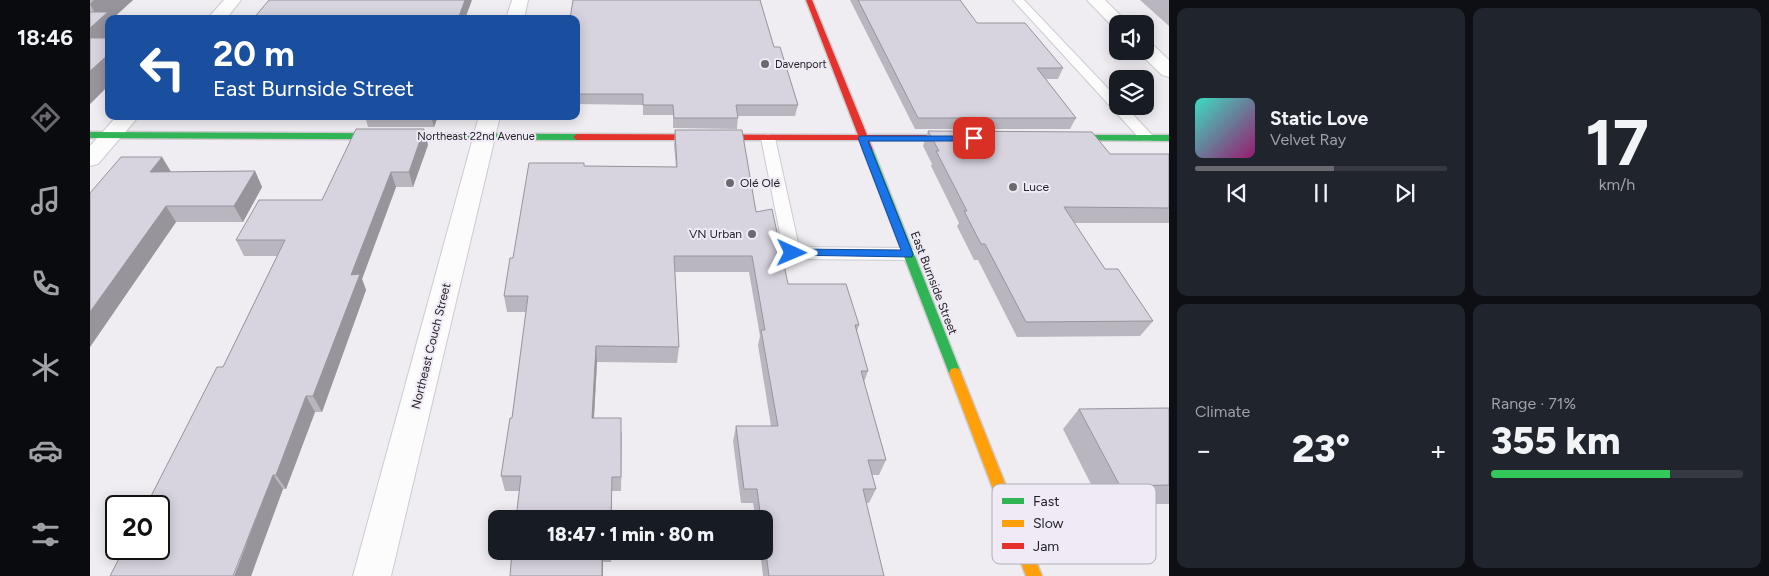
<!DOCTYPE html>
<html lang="en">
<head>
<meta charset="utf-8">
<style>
  body { margin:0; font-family:Figtree,sans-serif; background:#20242c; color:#f1f3f6; height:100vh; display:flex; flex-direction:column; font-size:19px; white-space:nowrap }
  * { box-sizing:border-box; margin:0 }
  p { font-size:16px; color:#9ea1a6 }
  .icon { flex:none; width:28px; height:28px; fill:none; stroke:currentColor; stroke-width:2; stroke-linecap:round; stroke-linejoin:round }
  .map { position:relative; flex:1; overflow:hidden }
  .side { display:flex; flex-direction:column; gap:8px; padding:8px; background:#0d0f14; width:600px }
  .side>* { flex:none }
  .top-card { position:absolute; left:15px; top:15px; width:475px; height:105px; border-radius:10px; box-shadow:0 2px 12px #0003; background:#1a4fa0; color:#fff; overflow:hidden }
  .controls { position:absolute; left:1019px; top:15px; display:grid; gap:10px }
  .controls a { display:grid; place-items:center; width:45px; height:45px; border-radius:10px; background:#171b24; box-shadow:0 2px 12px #0003; font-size:25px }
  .speed { position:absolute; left:15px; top:495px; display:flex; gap:10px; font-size:25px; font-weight:700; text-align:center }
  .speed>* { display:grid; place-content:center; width:65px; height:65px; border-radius:50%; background:#171b24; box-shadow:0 2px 12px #0003; line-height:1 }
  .speed .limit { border:2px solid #111; border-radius:8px; background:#fff; color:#111 }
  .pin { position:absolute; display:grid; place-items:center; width:42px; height:42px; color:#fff; margin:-21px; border-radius:10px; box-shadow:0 2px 8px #0006 }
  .me { position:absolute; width:55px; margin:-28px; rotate:91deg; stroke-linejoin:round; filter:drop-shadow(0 0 4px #0008) }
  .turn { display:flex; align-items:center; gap:18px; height:105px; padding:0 25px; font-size:22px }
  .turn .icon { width:65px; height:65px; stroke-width:2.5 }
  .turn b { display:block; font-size:35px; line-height:42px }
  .big { font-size:38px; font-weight:800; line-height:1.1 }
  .side .tile { flex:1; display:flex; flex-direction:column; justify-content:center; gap:8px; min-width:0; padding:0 18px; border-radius:10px; background:#20242c }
  .side .dial { align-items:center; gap:0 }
  .dial b { font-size:65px; line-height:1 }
  .song { display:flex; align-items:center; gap:15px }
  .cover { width:60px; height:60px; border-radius:8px; background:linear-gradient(135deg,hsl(170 70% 55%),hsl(320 70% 35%)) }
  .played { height:5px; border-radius:2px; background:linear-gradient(90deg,#6a696d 55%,#363941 55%) }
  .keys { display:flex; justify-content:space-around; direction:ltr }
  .heat { display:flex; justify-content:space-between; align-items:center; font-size:28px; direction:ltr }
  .charge { height:8px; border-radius:4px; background:linear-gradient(90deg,#34c759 71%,#363941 0) }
  .side .tiles { flex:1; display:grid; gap:8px; grid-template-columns:repeat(2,1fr) }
  .trip { position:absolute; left:398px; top:510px; width:285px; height:50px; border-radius:10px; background:#171b24; box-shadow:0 2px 12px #0003; font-weight:800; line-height:50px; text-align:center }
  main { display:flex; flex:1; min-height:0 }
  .tabs { display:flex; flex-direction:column; width:90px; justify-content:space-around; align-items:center; background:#090b0e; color:#9ea1a6 }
  .tabs .icon { width:35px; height:35px }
  .tabs .on { color:#6a696d }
  .tabs b { font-size:22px; color:#f1f3f6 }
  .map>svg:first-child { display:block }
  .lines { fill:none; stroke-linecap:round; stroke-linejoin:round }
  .lane-casing { stroke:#cccbcf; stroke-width:2 }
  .street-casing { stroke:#cccbcf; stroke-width:2 }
  .fast-casing { stroke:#cccbcf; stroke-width:3 }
  .slow-casing { stroke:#cccbcf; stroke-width:3 }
  .jam-casing { stroke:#cccbcf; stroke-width:3 }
  .lane { fill:#fdfcfd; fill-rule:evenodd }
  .street { fill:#fdfcfd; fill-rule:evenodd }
  .fast { fill:#30b455; fill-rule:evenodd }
  .slow { fill:#ff9f0a; fill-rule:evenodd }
  .jam { fill:#e5322d; fill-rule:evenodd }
  .wall { fill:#bab6c0 }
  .shaded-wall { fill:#97949c }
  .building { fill:#d8d4df; stroke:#97949c }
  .route { fill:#1a73e8; stroke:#114b97 }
  .poi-dot { fill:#6a696d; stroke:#efeaf5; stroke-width:2 }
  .labels { text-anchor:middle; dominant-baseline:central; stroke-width:4; stroke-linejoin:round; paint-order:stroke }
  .far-poi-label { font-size:11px; fill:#232226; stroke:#efeaf5; text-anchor:start }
  .far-street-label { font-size:11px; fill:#232226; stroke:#efeaf5 }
  .poi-label { font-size:12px; fill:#232226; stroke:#efeaf5; text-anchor:start }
  .street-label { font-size:12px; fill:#232226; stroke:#efeaf5 }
  .key { fill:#efeaf5; stroke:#b2aeb7; stroke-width:1 }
  .key-label { font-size:14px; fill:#232226 }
</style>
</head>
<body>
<main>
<nav class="tabs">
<b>18:46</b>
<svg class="icon on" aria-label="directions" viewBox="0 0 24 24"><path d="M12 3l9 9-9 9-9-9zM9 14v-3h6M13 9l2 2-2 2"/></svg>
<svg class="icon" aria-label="music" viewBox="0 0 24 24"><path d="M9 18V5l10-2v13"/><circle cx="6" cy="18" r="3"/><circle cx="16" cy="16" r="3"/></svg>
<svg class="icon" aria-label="phone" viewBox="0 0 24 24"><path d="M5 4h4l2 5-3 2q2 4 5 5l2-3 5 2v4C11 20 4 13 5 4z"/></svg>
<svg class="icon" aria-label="climate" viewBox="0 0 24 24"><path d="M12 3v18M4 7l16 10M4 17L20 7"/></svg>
<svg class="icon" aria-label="car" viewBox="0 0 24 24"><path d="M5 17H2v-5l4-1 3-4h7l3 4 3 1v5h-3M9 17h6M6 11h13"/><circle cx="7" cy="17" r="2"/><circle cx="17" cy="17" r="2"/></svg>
<svg class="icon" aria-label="filters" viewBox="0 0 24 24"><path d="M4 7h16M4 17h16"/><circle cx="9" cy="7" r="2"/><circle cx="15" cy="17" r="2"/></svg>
</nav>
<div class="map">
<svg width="1079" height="576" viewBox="0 0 1079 576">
  <rect width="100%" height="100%" fill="#efedf2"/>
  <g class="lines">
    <!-- lane casing -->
    <g class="lane-casing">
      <g id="lane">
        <polygon points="923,0 934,0 1028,99 1028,106 1035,106 1062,135 1064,138 1062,141 1052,141"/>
        <polygon points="678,134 685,138 709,247 818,248 824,250 826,254 824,258 818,260 702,259 696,257 694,253 671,138"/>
      </g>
    </g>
    <!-- street casing -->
    <g class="street-casing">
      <g id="street">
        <polygon points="134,0 151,0 136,19 117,19"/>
        <polygon points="422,0 438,0 434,19 416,19"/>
        <polygon points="997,0 1015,0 1039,24 1028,24 1028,29 1024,28"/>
        <polygon points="1055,42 1062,44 1079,60 1079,77 1072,75 1048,52 1055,51"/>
        <polygon points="27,116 49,116 8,164 0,166 0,146"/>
        <polygon points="389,116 410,116 301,576 263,576"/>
      </g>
    </g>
    <!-- fast casing -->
    <g class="fast-casing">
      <g id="fast">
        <polygon points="0,132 487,134 491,137 487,140 0,138"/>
        <polygon points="971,135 1079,135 1079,141 968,140 968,136"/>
        <polygon points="778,147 783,150 871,373 869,377 865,378 861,377 859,373 773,150"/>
      </g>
    </g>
    <!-- slow casing -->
    <g class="slow-casing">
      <polygon id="slow" points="865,368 869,369 871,373 952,576 936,576 859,373 861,369"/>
    </g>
    <!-- jam casing -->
    <g class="jam-casing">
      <polygon id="jam" points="716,0 722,0 777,135 873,135 876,136 876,140 779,140 783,150 778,153 773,150 770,140 487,140 483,137 487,134 768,135"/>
    </g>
    <!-- lane -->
    <use href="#lane" class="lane"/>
    <!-- street -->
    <use href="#street" class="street"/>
    <!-- fast -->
    <use href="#fast" class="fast"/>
    <!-- slow -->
    <use href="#slow" class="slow"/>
    <!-- jam -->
    <use href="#jam" class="jam"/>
  </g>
  <!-- wall -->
  <g class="wall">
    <polygon points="0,0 43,0 22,19 19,19 19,85 0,104"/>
    <polygon points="760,0 870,0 887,23 973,68 968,79 956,79 986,118 980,129 825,129"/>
    <polygon points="1050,0 1079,0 1079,26"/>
    <polygon points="486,19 684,47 708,105 705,116 648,116 647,129 583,128 583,115 553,115 553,105 486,104"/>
    <polygon points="275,116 348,116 344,127 278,127"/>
    <polygon points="334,129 338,145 323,187 306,187 272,279 276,290 232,412 225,412 196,489 193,489 161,576 133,367 187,256 154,256 146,240 232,200"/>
    <polygon points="585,130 666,212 698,284 769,325 767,331 778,371 774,382 796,460 789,475 782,475 786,489 779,503 776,503 794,576 673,576 670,551 674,551 674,519 666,519 663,503 651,503 643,441 646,426 681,426 668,345 670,336 659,272 585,272 589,347 587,363 507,362 504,418 532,433 531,491 415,491 411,476 422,418 436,312 417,312 414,296 423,258 494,163 494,166 586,167 584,145"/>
    <polygon points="838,131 1020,154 1079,154 1079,223 984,223 1015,269 1063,321 1050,336 927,337 888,260 884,260 867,226 869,223 841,166 842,164 833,146"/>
    <polygon points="72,157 81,172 165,171 172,187 153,222 86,222 0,347"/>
    <polygon points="1079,408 1079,504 1011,504 973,429 989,409"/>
    <polygon points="422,551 522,551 521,562 513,562"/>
  </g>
  <!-- shaded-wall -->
  <g class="shaded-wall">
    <polygon points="4,0 43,0 22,19 19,19 19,41 0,58 0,28 9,20 0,4"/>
    <polygon points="375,0 382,0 375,19 368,19"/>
    <polygon points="19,54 19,85 0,104 0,71"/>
    <polygon points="341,116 348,116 344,127"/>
    <polygon points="334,129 338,145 323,187 319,172"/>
    <polygon points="72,157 81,172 60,172"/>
    <polygon points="165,171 172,187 153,222 144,206"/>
    <polygon points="301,172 306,187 272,279 276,290 232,412 223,396 261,275"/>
    <polygon points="76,206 86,222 0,347 0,312"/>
    <polygon points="506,346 507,362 503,433 502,418"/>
    <polygon points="216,396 225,412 196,489 186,475"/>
    <polygon points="183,475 193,489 161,576 144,576"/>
    <polygon points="522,477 522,519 521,519"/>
    <polygon points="512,551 513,562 513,576 512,576"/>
  </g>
  <!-- building -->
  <g class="building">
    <polygon points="179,0 375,0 368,19 157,19 163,19"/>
    <polygon points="483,0 670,0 684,47 690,47 708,105 646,105 648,118 584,118 583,105 553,105 553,94 486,94 486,19 480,19"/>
    <polygon points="768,0 870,0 887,23 935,23 973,68 947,68 986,118 828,118"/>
    <polygon points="0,12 18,12 0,28"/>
    <polygon points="0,38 19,38 19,54 0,71"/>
    <polygon points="266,129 334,129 319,172 301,172 261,275 270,274 223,396 216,396 186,475 183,475 143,576 20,576 34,549 69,549 69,506 56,506 127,367 133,367 195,240 146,240 169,200 232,200"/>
    <polygon points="585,130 652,130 666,212 682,209 698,284 756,284 769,325 765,325 778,371 771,371 796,460 778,460 786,489 773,489 794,576 679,576 674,537 674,519 671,519 667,489 654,489 646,426 688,426 671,330 675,330 662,256 584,256 589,347 506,346 502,418 531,418 531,477 522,477 521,519 426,519 431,476 411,476 420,418 422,418 438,296 414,296 420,258 423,258 439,163 494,163 494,166 587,167"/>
    <polygon points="838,131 1002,132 1020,154 1079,154 1079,208 974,207 1015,269 1028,269 1063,321 936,322 895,244 891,244 874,211 877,211 846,151 849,151"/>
    <polygon points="31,157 72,157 60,172 165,171 144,206 76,206 0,312 0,193"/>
    <polygon points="1079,408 1079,485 1030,486 989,409"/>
    <polygon points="422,551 512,551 512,576 420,576"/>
  </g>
  <!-- route -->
  <polygon class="route" points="770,136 884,136 889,138 884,141 778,141 823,254 822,257 698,255 697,253 702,249 811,250 768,138"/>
  <!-- markers -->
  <g class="poi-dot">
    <circle cx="675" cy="64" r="5"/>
    <circle cx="640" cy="183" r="5"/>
    <circle cx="923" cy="187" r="5"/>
    <circle cx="662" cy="234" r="5"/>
  </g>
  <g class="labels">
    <!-- far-poi labels -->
    <g class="far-poi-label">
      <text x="685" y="64">Davenport</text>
    </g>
    <!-- far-street labels -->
    <g class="far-street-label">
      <text x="386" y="136">Northeast 22nd Avenue</text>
    </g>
    <!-- poi labels -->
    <g class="poi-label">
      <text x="650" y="183">Olé Olé</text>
      <text x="933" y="187">Luce</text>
      <text x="652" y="234" text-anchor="end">VN Urban</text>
    </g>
    <!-- street labels -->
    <g class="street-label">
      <text transform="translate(844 283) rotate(69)">East Burnside Street</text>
      <text transform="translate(341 346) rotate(-76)">Northeast Couch Street</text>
    </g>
  </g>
  <!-- legend -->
  <rect x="902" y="484" width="164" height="80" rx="8" class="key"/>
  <rect x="912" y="498" width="22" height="6" fill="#30b455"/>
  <rect x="912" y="520" width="22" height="7" fill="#ff9f0a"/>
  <rect x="912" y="543" width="22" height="6" fill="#e5322d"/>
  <g class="key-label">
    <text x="943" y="506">Fast</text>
    <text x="943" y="528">Slow</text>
    <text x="943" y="551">Jam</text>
  </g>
</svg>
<div class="controls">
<a><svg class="icon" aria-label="sound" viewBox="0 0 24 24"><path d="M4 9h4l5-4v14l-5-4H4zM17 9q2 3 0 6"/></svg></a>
<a><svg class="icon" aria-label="layers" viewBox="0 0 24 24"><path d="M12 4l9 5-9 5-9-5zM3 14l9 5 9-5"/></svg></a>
</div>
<div class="speed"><div class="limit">20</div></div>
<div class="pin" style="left:884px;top:138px;background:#d93025"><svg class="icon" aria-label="arrive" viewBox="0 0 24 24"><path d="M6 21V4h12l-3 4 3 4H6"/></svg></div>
<svg class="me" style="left:702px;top:253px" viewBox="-20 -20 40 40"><path d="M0-17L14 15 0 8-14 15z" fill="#1a73e8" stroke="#fff" stroke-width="4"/></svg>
<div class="trip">18:47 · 1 min · 80 m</div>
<div class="top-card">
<div class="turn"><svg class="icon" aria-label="left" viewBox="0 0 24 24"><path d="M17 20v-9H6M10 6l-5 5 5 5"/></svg><div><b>20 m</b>East Burnside Street</div></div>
</div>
</div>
<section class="side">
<div class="tiles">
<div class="tile">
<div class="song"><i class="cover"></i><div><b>Static Love</b><p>Velvet Ray</p></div></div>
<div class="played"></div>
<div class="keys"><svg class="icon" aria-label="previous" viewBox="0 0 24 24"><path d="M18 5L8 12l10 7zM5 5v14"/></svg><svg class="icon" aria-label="pause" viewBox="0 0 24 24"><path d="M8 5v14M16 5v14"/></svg><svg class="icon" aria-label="next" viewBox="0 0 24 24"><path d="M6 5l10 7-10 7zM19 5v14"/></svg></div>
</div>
<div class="tile dial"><b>17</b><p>km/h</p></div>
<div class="tile"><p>Climate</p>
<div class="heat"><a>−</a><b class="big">23°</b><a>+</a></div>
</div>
<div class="tile"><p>Range · 71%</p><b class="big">355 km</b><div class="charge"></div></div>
</div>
</section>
</main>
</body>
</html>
